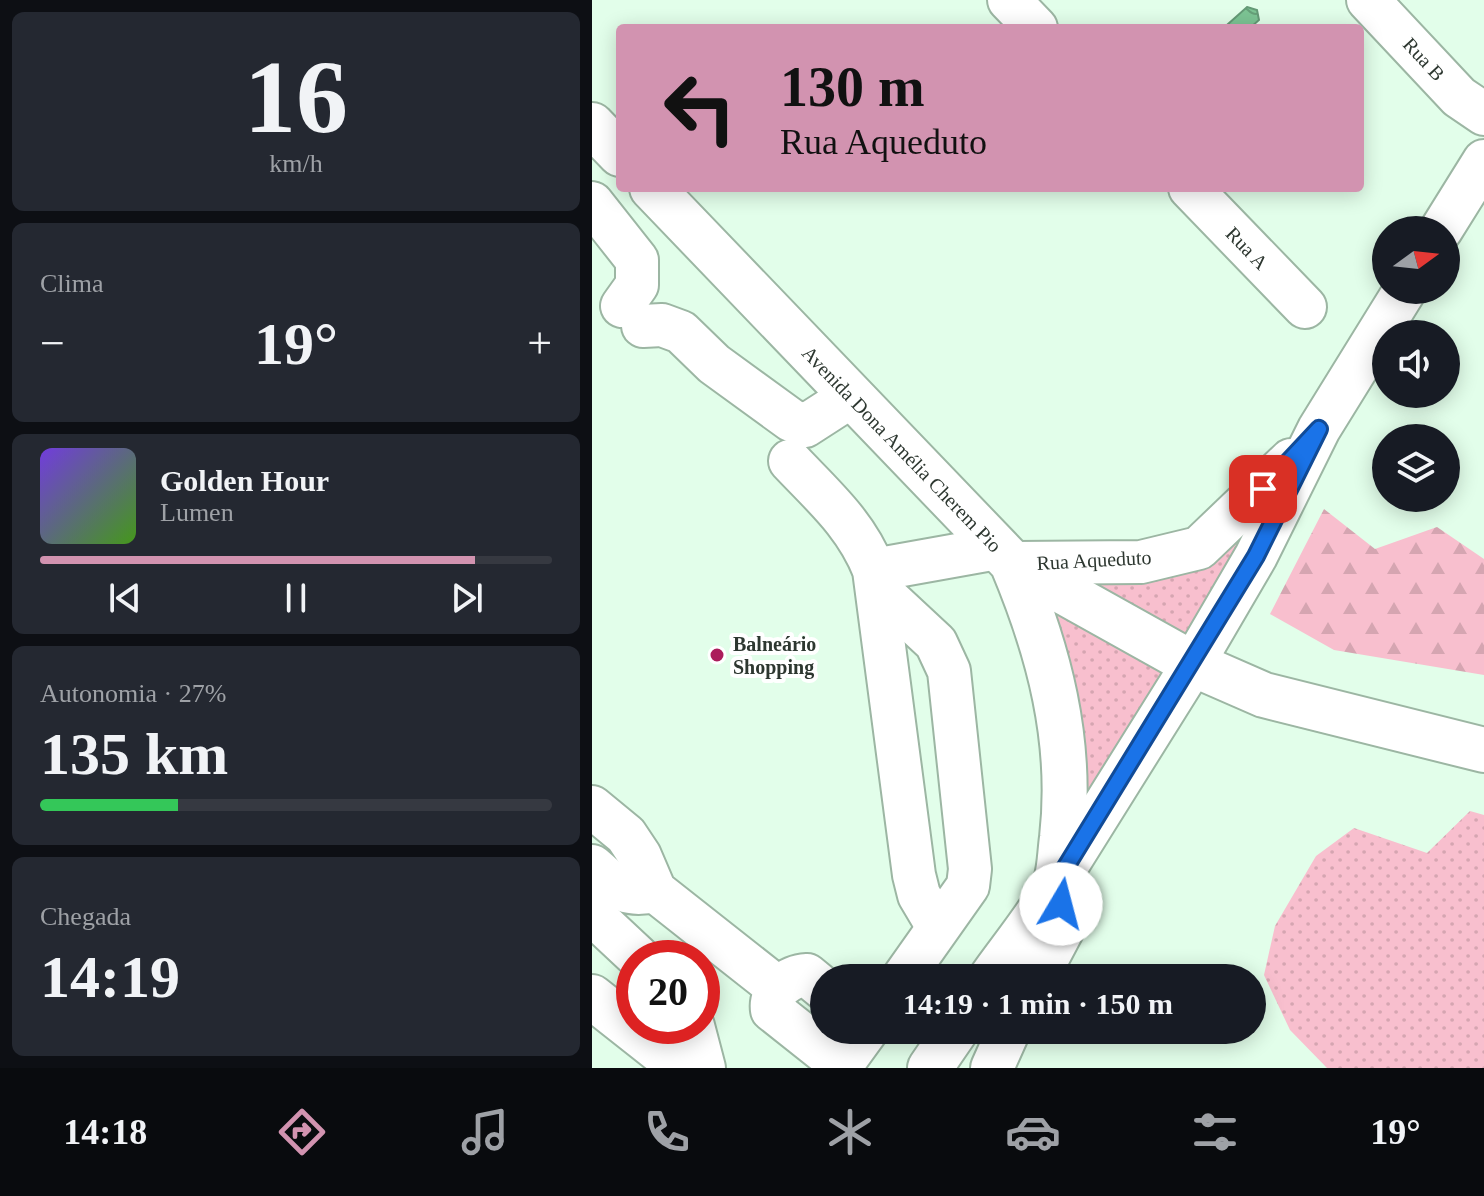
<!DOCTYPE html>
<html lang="pt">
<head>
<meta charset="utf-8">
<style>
  body { margin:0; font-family:Georgia,serif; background:#242831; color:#f1f3f6; height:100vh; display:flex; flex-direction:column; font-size:30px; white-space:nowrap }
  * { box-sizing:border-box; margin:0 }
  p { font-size:26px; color:#9ea1a6 }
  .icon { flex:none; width:44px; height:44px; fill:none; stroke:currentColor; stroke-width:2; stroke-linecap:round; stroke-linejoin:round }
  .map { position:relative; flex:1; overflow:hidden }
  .sheet { display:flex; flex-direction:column; gap:12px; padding:12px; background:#0d0f14; width:592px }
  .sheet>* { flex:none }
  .guide { position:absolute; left:24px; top:24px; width:748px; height:168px; border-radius:8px; box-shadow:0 4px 20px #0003; background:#d293b0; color:#111; overflow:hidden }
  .needle { width:52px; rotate:75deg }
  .controls { position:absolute; left:780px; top:216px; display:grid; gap:16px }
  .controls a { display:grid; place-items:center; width:88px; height:88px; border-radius:50%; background:#171b24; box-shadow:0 4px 20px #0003; font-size:40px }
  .speed { position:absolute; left:24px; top:940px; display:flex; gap:16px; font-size:40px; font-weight:700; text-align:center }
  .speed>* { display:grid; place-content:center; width:104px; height:104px; border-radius:50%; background:#171b24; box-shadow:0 4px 20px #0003; line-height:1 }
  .speed .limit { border:12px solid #d22; background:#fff; color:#111 }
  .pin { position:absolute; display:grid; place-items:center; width:68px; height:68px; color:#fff; margin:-34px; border-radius:16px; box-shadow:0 4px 12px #0006 }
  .me { position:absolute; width:88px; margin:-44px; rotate:8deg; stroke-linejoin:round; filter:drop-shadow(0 0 6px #0008) }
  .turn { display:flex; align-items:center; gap:28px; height:168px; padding:0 32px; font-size:36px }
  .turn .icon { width:104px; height:104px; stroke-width:2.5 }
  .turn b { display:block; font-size:56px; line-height:68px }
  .big { font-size:60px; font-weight:800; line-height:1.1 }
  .sheet .card { flex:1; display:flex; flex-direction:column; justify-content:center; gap:12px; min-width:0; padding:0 28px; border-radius:12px; background:#242831 }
  .sheet .dial { align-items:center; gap:0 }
  .dial b { font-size:104px; line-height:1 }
  .song { display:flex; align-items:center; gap:24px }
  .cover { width:96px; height:96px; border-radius:12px; background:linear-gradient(135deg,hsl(260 70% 55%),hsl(100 70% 35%)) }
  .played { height:8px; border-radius:4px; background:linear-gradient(90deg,#d293b0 85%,#363941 85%) }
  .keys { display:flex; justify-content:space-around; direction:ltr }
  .heat { display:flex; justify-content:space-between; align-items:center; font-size:44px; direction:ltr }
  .charge { height:12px; border-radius:6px; background:linear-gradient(90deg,#34c759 27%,#363941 0) }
  .trip { position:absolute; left:218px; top:964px; width:456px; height:80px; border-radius:40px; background:#171b24; box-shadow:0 4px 20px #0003; font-weight:800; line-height:80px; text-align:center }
  .menu { display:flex; height:128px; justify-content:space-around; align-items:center; background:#090b0e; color:#9ea1a6 }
  .menu .icon { width:56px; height:56px }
  .menu .selected { color:#d293b0 }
  .menu b { font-size:36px; color:#f1f3f6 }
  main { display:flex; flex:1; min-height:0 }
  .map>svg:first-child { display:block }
  .grass { fill:url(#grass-dots) }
  .forest { fill:url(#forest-firs) }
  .water { fill:url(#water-waves); stroke:#649a76; stroke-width:2 }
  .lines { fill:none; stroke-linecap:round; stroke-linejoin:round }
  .minor-casing { stroke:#9cb6a3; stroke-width:46 }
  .major-casing { stroke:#9cb6a3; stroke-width:48 }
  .minor { stroke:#fff; stroke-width:42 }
  .major { stroke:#fff; stroke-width:44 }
  .route-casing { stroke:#114b97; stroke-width:20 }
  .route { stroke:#1a73e8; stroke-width:14 }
  .poi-dot { fill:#ab1d5b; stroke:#fff; stroke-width:3 }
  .labels { text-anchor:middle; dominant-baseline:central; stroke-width:8; stroke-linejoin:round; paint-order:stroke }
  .street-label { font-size:20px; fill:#2d3730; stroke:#fff }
  .poi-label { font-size:20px; font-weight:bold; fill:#2d3730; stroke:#fff; text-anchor:start }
</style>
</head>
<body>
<main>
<section class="sheet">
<div class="card dial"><b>16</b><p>km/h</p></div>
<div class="card"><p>Clima</p>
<div class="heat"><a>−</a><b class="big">19°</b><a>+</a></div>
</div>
<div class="card">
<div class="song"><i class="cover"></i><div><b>Golden Hour</b><p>Lumen</p></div></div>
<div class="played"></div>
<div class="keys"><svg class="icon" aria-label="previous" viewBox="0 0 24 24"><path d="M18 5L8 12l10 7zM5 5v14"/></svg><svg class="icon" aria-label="pause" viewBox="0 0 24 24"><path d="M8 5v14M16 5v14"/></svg><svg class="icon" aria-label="next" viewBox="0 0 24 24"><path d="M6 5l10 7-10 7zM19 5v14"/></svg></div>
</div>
<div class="card"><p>Autonomia · 27%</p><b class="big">135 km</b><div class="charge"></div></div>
<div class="card"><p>Chegada</p><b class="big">14:19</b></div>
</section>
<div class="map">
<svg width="892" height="1068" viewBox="0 0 892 1068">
  <defs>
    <pattern id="grass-dots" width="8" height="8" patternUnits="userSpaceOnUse" patternTransform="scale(2)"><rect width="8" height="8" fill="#f8bfce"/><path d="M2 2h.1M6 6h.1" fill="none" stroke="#d5a5b1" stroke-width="1.8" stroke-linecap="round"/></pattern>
    <pattern id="forest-firs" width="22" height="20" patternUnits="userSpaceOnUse" patternTransform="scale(2)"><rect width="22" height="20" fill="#f8bfce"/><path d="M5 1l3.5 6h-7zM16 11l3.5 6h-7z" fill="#d5a5b1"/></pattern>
    <pattern id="water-waves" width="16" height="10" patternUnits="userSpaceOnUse" patternTransform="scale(2)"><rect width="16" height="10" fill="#7cc494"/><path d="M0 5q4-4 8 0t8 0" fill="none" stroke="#66a079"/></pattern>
  </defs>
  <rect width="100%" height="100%" fill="#e2feea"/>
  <!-- grass -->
  <g class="grass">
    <polygon points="668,527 592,649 462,578 623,557"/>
    <polygon points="451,596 580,674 492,814 488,705 474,656"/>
    <polygon points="878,811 892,815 892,1068 735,1068 698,1030 672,975 683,926 724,856 762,828 835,853"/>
  </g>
  <!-- forest -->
  <polygon class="forest" points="732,509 783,549 845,527 892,559 892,675 742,650 678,614"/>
  <!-- water -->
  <polygon class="water" points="655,7 665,10 667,20 658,28 637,28 635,25"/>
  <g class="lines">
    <!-- minor casing -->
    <g class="minor-casing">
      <g id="minor">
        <polyline points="417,0 444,28"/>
        <polyline points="776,0 867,97 892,114"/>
        <polyline points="598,188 713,307"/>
        <polyline points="0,203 45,260 45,285 30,306"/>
        <polyline points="849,230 892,161"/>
        <polyline points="51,326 70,325 89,332 122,364 199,420 213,426 258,397"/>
        <path d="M198,461C231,496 264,524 282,570L322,875L327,895L346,927"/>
        <polyline points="420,563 549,562 607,548 699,460"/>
        <polyline points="282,570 405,548"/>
        <polyline points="286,589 344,643 357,671 378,869 376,886 311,978"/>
        <polyline points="0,807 34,835 48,856 63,891 186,988"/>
        <path d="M0,866C24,886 30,898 63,891"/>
        <polyline points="0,914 47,958"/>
        <polyline points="445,978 473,925 464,883 601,664 664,556 727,429 813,290"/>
        <path d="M232,989L215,975C197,976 177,991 180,1010L243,1060L251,1063L275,1030"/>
        <polyline points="101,1026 112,1068"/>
        <polyline points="400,1068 417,1030"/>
      </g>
    </g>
    <!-- major casing -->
    <g class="major-casing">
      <g id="major">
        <polyline points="0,125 28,154"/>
        <path d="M60,188L420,563C457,651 481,741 470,838C468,852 468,868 464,881C459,901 413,957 399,978"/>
        <polyline points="420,563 601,664 672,695 892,750"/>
        <polyline points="0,997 90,1068"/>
        <polyline points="338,1068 364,1030"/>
      </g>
    </g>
    <!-- minor -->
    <use href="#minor" class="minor"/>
    <!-- major -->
    <use href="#major" class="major"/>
  </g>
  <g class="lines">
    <!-- route casing -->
    <g class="route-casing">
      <polyline id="route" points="469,904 464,883 664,556 727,429 671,489"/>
    </g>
    <!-- route -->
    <use href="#route" class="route"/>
  </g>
  <!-- markers -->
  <circle class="poi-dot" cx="125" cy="655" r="8"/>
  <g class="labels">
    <!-- street labels -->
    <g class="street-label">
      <text transform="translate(832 59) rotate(47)">Rua B</text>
      <text transform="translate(655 248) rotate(46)">Rua A</text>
      <text transform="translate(310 449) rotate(46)">Avenida Dona Amélia Cherem Pio</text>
      <text transform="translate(502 560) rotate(-3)">Rua Aqueduto</text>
    </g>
    <!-- poi labels -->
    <g class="poi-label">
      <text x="141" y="644">Balneário<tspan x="141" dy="23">Shopping</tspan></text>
    </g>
  </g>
</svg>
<div class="controls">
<a><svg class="needle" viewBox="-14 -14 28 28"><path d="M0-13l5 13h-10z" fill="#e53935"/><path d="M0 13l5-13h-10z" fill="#9ea1a6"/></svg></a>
<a><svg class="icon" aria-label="sound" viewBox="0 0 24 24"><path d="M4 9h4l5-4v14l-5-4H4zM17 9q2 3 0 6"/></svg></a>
<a><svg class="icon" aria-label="layers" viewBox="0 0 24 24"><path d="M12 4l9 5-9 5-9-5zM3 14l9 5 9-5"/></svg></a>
</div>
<div class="speed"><div class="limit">20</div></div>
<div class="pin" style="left:671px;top:489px;background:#d93025"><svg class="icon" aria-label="arrive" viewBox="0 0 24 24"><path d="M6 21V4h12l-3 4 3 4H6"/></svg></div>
<svg class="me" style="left:469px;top:904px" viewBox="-20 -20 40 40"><circle r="19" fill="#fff"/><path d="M0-13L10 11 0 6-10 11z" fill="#1a73e8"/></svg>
<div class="trip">14:19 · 1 min · 150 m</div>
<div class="guide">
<div class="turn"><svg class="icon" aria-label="left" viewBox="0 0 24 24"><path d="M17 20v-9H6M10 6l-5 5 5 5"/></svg><div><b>130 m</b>Rua Aqueduto</div></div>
</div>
</div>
</main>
<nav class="menu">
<b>14:18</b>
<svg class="icon selected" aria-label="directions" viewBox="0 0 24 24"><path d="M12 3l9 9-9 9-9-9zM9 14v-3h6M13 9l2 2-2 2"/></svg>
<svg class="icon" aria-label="music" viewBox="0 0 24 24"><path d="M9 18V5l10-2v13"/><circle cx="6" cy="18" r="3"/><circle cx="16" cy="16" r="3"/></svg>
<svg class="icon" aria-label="phone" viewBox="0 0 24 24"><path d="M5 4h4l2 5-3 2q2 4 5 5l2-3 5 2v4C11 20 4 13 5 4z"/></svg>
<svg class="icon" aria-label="climate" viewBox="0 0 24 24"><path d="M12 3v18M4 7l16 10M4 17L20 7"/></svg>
<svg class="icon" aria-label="car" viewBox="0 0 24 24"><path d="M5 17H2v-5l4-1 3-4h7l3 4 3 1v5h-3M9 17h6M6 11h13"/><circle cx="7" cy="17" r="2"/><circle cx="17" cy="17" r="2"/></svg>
<svg class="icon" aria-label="filters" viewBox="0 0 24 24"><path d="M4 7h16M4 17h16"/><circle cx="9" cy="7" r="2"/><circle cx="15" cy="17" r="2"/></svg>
<b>19°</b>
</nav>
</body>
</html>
